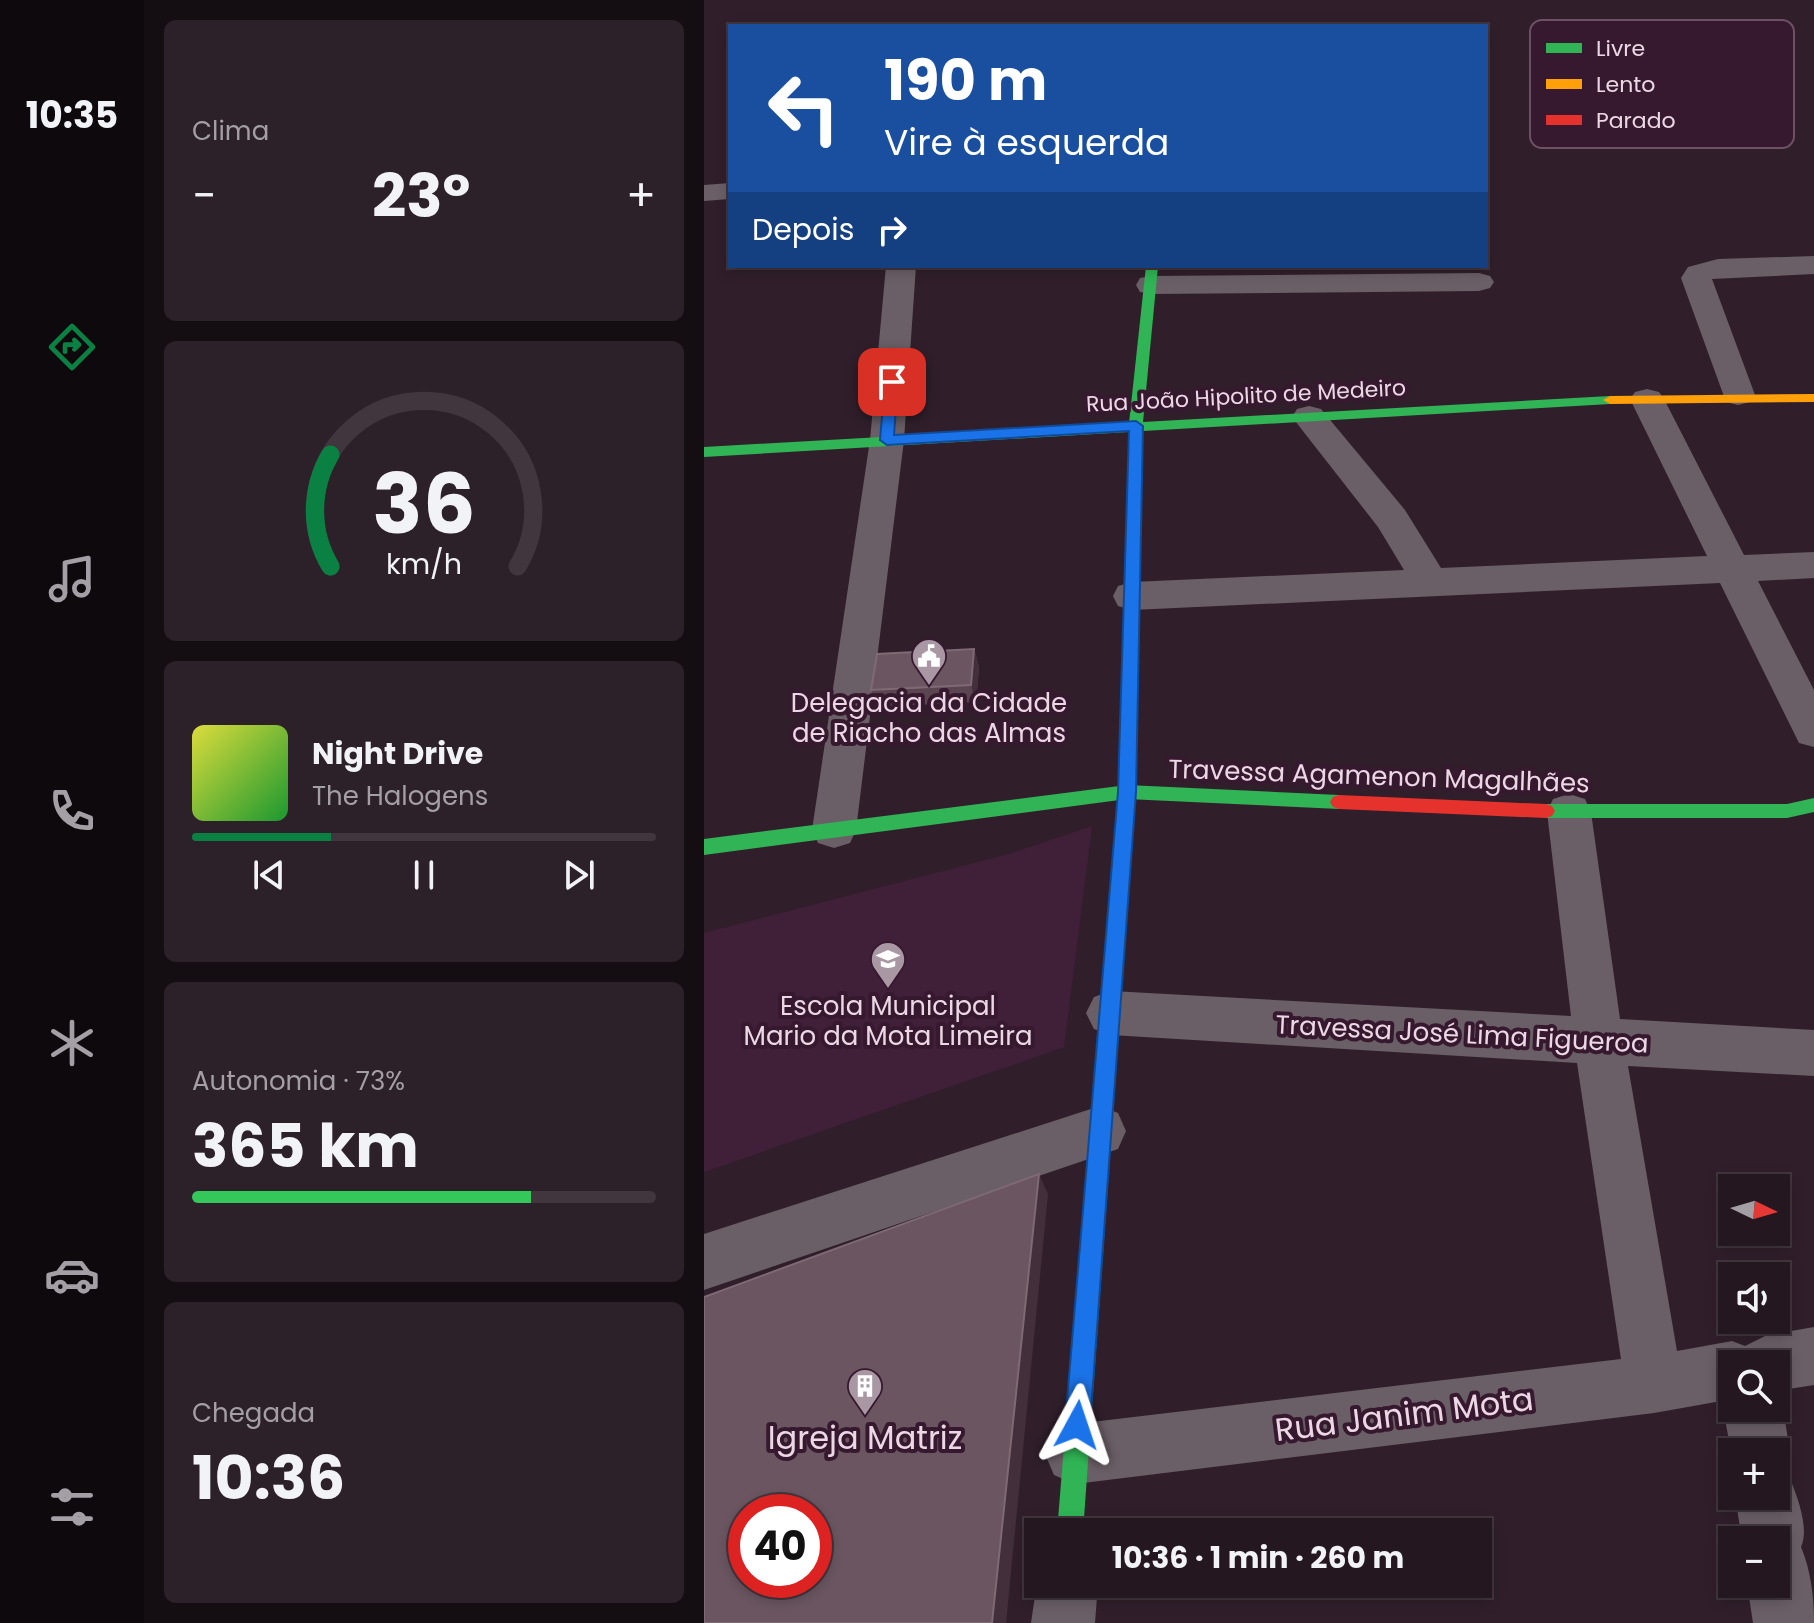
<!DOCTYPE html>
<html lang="pt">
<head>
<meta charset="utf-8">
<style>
  body { margin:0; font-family:Poppins,sans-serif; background:#2c2029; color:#f1f3f6; height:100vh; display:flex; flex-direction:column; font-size:30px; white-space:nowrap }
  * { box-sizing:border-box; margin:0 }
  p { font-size:26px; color:#a39fa5 }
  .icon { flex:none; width:44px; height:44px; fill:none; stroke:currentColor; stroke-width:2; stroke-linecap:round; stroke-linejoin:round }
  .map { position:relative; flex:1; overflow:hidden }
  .drawer { display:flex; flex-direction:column; gap:20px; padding:20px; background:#140d12; width:560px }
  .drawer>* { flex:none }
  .banner { position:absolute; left:24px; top:24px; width:760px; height:244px; border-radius:0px; box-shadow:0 4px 12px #0003,0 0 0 2px #41363e; background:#1a4fa0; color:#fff; overflow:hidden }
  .needle { width:52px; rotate:95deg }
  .tools { position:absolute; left:1014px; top:1174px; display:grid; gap:16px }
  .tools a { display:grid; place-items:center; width:72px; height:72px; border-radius:0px; background:#241720; box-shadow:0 4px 12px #0003,0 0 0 2px #41363e; font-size:40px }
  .speed { position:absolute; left:24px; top:1494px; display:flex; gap:16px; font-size:40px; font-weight:700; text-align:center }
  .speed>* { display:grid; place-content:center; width:104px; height:104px; border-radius:50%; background:#241720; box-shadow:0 4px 12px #0003,0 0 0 2px #41363e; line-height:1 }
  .speed .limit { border:12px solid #d22; background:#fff; color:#111 }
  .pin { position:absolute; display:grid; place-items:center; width:68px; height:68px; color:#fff; margin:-34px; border-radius:16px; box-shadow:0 4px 12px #0006 }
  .me { position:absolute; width:88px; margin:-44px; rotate:5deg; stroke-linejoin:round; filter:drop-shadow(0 0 6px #0008) }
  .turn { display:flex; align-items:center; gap:28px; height:168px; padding:0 24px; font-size:36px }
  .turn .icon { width:104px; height:104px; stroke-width:2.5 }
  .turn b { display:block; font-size:56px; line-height:68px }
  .then { display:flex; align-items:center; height:76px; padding:0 24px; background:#0003; gap:16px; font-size:30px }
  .big { font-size:60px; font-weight:700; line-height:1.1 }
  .drawer .card { flex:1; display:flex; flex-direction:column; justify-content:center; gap:12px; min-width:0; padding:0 28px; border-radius:12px; background:#2c2029 }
  .drawer .dial { align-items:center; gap:0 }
  .dial svg { height:208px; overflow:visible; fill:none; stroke:#41363e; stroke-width:7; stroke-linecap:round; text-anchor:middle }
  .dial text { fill:#f1f3f6; stroke:none }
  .song { display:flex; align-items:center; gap:24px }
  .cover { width:96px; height:96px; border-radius:12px; background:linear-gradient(135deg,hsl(60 70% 55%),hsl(130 70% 35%)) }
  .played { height:8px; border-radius:4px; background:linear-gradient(90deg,#0b8043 30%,#41363e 30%) }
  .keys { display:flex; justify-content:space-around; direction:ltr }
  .heat { display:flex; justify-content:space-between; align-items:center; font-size:44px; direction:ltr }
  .charge { height:12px; border-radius:6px; background:linear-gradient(90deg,#34c759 73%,#41363e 0) }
  .trip { position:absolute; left:320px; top:1518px; width:468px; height:80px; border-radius:0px; background:#241720; box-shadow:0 4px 12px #0003,0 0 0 2px #41363e; font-weight:700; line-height:80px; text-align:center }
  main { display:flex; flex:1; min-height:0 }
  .tabs { display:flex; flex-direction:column; width:144px; justify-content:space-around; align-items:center; background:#0e090d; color:#a39fa5 }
  .tabs .icon { width:56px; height:56px }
  .tabs .selected { color:#0b8043 }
  .tabs b { font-size:36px; color:#f1f3f6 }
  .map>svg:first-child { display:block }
  .built { fill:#402038 }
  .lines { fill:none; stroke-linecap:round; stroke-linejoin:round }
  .street { fill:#6a5f66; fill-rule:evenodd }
  .fast { fill:#30b455; fill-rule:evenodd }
  .slow { fill:#ff9f0a; fill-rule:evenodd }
  .jam { fill:#e5322d; fill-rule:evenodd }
  .wall { fill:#5a4550 }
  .shaded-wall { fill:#432f3b }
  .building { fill:#6a5560; stroke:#7e6975; stroke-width:2; fill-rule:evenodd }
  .route { fill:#1a73e8; stroke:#114b97; stroke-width:2 }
  .labels { text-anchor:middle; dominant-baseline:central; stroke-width:8; stroke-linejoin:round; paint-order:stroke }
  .far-street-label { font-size:22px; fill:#ecd8e5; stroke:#36192e }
  .poi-label { font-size:26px; fill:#ecd8e5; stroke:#36192e }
  .street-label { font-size:26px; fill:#ecd8e5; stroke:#36192e }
  .near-street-label { font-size:32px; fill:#ecd8e5; stroke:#36192e }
  .near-poi-label { font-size:32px; fill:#ecd8e5; stroke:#36192e }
  .key { fill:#36192e; stroke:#6d5265; stroke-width:2 }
  .key-label { font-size:22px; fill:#ecd8e5 }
</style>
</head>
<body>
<main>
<nav class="tabs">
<b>10:35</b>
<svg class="icon selected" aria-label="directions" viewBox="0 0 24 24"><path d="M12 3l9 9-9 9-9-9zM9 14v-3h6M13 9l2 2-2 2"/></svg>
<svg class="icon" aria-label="music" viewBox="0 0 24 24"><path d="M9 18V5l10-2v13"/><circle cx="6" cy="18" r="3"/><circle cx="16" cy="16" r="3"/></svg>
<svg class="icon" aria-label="phone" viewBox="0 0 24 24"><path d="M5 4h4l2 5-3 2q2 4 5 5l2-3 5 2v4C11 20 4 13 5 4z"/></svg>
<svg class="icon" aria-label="climate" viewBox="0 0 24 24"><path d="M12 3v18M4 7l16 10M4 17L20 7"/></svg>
<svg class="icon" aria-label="car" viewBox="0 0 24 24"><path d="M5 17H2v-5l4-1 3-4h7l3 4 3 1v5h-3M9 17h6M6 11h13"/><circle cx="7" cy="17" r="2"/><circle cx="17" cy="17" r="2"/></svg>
<svg class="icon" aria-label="filters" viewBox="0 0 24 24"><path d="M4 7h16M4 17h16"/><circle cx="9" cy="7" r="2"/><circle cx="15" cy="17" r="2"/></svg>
</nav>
<section class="drawer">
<div class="card"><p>Clima</p>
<div class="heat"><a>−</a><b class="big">23°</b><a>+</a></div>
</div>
<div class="card dial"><svg viewBox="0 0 100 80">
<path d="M14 69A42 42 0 1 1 86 69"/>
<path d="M14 69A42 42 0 0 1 14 26" stroke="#0b8043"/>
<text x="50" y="56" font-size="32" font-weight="700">36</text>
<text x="50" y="72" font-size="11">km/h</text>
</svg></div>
<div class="card">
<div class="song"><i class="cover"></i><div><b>Night Drive</b><p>The Halogens</p></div></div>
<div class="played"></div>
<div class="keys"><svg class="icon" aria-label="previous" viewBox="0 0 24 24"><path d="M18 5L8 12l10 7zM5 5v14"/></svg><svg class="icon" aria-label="pause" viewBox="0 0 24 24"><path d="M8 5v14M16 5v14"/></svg><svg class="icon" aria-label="next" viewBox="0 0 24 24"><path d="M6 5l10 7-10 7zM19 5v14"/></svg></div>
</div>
<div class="card"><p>Autonomia · 73%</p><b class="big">365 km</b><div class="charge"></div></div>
<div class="card"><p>Chegada</p><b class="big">10:36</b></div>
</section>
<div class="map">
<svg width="1110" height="1623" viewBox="0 0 1110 1623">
  <rect width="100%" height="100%" fill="#301f2b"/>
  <!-- built -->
  <polygon class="built" points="388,826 360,1047 0,1172 0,933 305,854"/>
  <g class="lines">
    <!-- street -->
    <g class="street">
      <polygon points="26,183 26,199 0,201 0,185"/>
      <polygon points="1110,256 1110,274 1008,279 1051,395 1046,402 1034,405 1022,402 977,278 984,267 1014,259"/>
      <polygon points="182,266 212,266 200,440 152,830 146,843 130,848 114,843 108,830 166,440"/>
      <polygon points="775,273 786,276 790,282 786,288 775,291 447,294 436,292 432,285 436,278 447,276"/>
      <polygon points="943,389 955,392 960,399 1040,555 1110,552 1110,578 1054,581 1110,690 1110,747 1095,743 1016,583 428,610 414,606 409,596 414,586 428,582 700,570 674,527 588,417 593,409 605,406 617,409 701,510 737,568 1003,556 926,399 931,392"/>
      <path d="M865,794L881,799L887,812L916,1019L1110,1030V1076L924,1066L973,1351L1028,1341L1041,1346L1063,1335L1110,1327V1385L1072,1391V1364H1028V1408H1072V1392L1079,1408L1086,1452L1078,1472L1084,1474C1092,1493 1106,1527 1097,1547C1107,1571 1110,1597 1110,1623H1049L1043,1584H1072V1540H1038L1031,1496H1072V1452H1028V1457L1019,1408L1023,1400L950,1413L371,1484L350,1475L341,1454L350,1433L371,1424L917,1359L873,1063L407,1035L390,1029L382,1013L390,997L407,991L867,1016L843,812L849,799Z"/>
      <polygon points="396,1106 414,1113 422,1131 414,1149 0,1290 0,1234"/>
      <polygon points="334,1575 334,1584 394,1584 391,1623 327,1623"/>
    </g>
    <!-- fast -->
    <g class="fast">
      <polygon points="442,266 454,266 439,422 906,396 913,400 906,404 439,431 435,631 427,637 419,631 425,432 0,457 0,447 425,423"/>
      <polygon points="423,785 635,795 641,797 644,802 641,807 635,809 423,799 0,855 0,839"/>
      <polygon points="1110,798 1110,812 1083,818 842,818 836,816 833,811 836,806 842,804 1083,804"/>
      <polygon points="413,911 420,913 423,919 379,1532 353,1532 403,919 406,913"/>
    </g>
    <!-- slow -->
    <polygon class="slow" points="1110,394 1110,402 906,404 899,400 906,396"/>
    <!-- jam -->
    <g class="jam">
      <polygon points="427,625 435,631 432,792 423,919 420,925 413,927 406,925 403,919 414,792 419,631"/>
      <polygon points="635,795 842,804 848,806 851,811 848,816 842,818 635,809 629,807 626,802 629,797"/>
    </g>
  </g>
  <!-- wall -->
  <polygon class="wall" points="270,649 275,667 272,702 174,707 167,690"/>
  <!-- shaded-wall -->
  <g class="shaded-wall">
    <polygon points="270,649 275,667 272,702 267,685"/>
    <polygon points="335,1174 344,1194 302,1623 288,1623"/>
  </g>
  <!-- building -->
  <g class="building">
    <polygon points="270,649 267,685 167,690 173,654"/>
    <path d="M335,1174L288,1623H0V1297ZM42,1512H110V1580H42Z"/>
  </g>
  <!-- route -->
  <polygon class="route" points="188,378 194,382 190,435 432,421 439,426 432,792 386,1425 382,1433 373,1437 365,1433 361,1425 414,792 425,431 183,445 176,440 181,382"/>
  <!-- icons -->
  <defs>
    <g id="civic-pin" transform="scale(1.8)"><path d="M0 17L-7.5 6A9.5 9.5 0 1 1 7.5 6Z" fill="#aa97a4" stroke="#36192e"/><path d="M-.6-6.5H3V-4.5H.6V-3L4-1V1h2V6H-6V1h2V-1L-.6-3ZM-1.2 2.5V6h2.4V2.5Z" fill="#fff"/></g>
    <g id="school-pin" transform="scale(1.8)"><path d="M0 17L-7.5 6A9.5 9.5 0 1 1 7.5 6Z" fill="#aa97a4" stroke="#36192e"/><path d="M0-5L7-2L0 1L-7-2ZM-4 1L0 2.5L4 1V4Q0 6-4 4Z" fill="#fff"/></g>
    <g id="building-pin" transform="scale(1.8)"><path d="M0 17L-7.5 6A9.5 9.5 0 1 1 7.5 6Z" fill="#aa97a4" stroke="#36192e"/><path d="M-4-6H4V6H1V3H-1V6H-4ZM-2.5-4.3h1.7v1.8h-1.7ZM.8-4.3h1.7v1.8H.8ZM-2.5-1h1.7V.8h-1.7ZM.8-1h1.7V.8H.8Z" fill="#fff"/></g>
  </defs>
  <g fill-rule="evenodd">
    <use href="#civic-pin" x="225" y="656"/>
    <use href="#school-pin" x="184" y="959"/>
    <use href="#building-pin" x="161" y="1386"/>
  </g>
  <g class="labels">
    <!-- far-street labels -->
    <g class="far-street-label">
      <text transform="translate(542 396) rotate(-3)">Rua João Hipolito de Medeiro</text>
    </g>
    <!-- poi labels -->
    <g class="poi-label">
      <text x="225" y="703">Delegacia da Cidade<tspan x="225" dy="30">de Riacho das Almas</tspan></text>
      <text x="184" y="1006">Escola Municipal<tspan x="184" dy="30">Mario da Mota Limeira</tspan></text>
    </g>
    <!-- street labels -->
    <g class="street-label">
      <text transform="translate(675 776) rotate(2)">Travessa Agamenon Magalhães</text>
      <text transform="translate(758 1034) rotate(3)">Travessa José Lima Figueroa</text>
    </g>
    <!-- near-street labels -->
    <g class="near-street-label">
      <text transform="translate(700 1414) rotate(-7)">Rua Janim Mota</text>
    </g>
    <!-- near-poi labels -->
    <g class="near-poi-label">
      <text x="161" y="1437">Igreja Matriz</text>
    </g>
  </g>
  <!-- legend -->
  <rect x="826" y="20" width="264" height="128" rx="12" class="key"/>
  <rect x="842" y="43" width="36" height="10" fill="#30b455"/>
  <rect x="842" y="79" width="36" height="10" fill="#ff9f0a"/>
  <rect x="842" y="115" width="36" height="10" fill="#e5322d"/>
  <g class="key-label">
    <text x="892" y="56">Livre</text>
    <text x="892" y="92">Lento</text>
    <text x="892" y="128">Parado</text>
  </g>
</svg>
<div class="tools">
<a><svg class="needle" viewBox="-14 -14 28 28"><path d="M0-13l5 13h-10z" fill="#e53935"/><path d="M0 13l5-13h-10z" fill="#a39fa5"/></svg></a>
<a><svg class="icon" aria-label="sound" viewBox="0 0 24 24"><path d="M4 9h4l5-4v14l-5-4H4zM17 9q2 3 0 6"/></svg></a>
<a><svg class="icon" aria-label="search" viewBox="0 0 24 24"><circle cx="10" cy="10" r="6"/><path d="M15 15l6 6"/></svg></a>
<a>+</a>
<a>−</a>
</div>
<div class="speed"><div class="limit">40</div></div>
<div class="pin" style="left:188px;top:382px;background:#d93025"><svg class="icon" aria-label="arrive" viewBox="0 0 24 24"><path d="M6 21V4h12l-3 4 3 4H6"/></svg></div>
<svg class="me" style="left:373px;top:1425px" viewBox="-20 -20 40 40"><path d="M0-17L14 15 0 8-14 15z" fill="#1a73e8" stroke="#fff" stroke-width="4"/></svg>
<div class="trip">10:36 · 1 min · 260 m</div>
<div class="banner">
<div class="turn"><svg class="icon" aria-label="left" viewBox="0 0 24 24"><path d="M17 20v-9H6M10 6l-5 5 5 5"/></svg><div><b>190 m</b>Vire à esquerda</div></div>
<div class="then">Depois<svg class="icon" aria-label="right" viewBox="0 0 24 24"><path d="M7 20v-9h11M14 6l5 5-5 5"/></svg></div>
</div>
</div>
</main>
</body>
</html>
